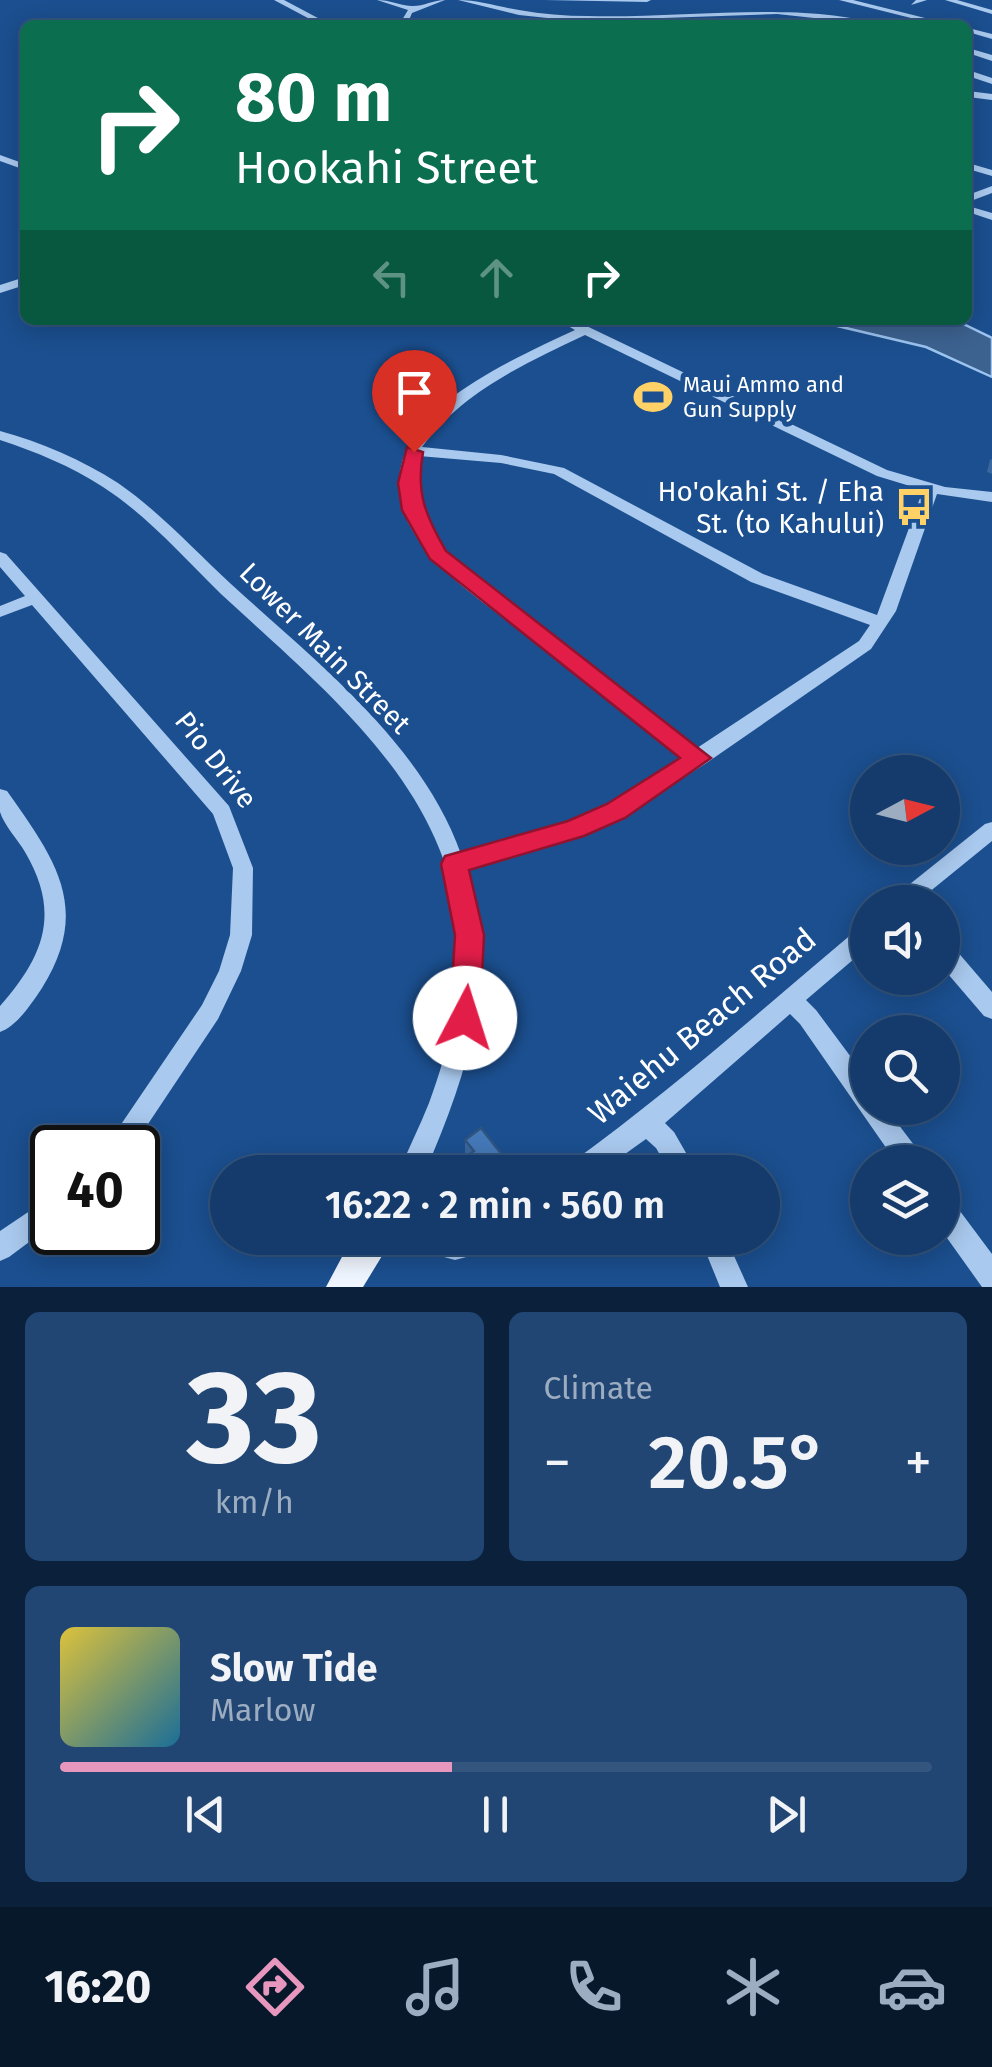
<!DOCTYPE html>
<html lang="en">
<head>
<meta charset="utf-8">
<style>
  body { margin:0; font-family:"Fira Sans",sans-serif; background:#214673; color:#f1f3f6; height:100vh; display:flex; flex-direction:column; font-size:38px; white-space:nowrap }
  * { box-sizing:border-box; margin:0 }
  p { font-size:32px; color:#9dadc1 }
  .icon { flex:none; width:55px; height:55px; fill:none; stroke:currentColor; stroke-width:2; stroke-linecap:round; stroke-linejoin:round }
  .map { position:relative; height:1287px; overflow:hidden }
  .panel { display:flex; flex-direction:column; gap:25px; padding:25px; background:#0b203b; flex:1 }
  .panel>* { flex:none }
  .guide { position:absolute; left:20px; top:20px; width:952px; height:305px; border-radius:15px; box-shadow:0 5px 25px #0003,0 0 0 2px #33557e; background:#0b6e4f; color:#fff; overflow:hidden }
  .needle { width:65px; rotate:83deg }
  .tools { position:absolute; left:850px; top:755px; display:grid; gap:20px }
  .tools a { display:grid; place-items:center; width:110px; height:110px; border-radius:50%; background:#143b6b; box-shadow:0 5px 25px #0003,0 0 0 2px #33557e; font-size:50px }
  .speed { position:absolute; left:30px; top:1125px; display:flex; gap:20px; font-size:50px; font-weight:700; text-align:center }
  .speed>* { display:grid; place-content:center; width:130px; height:130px; border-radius:50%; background:#143b6b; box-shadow:0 5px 25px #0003,0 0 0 2px #33557e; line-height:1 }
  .speed .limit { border:5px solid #111; border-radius:15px; background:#fff; color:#111 }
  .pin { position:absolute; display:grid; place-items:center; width:85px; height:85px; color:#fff; margin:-102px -42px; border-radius:50% 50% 50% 0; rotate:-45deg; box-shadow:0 0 10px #0007 }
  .pin .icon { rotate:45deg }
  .me { position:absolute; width:110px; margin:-55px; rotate:5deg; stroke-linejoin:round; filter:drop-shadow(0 0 8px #0008) }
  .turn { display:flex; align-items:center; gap:35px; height:210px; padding:0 50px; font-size:45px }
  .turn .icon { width:130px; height:130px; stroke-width:2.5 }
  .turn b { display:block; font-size:70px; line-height:85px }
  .lanes { display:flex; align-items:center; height:95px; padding:0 50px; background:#0003; justify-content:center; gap:50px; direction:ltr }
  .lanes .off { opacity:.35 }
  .big { font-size:75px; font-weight:600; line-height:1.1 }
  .panel .tile { flex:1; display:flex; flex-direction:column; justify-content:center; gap:15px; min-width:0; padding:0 35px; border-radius:15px; background:#214673 }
  .panel .dial { align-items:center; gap:0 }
  .dial b { font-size:130px; line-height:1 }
  .song { display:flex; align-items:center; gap:30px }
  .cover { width:120px; height:120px; border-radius:15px; background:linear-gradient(135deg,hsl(50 70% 55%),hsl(200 70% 35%)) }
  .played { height:10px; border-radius:5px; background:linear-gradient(90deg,#e797bd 45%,#33557e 45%) }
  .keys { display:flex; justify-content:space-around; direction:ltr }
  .heat { display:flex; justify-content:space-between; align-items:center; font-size:55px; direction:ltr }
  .panel .tiles { flex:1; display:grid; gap:25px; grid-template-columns:1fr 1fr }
  .tile:last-child { grid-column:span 2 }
  .trip { position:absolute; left:210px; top:1155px; width:570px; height:100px; border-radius:50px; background:#143b6b; box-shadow:0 5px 25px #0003,0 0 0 2px #33557e; font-weight:600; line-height:100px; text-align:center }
  .tab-bar { display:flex; height:160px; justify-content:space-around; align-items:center; background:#08182b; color:#9dadc1 }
  .tab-bar .icon { width:70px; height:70px }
  .tab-bar .on { color:#e797bd }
  .tab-bar b { font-size:45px; color:#f1f3f6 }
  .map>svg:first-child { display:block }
  .water { fill:#3c6290; stroke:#9cc4f0; stroke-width:2.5 }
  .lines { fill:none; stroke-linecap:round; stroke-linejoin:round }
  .minor { fill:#a9c9ee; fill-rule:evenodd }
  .major { fill:#f0f6ff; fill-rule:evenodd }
  .wall { fill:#3a679d }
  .shaded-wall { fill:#305480 }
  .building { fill:#4478b7; stroke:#305480; stroke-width:2.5 }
  .route { fill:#e11d48; stroke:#92132f; stroke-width:2.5 }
  .labels { text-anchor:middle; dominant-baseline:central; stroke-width:10; stroke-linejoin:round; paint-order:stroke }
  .far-poi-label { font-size:22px; fill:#fff; stroke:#1b4f8f; text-anchor:start }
  .poi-label { font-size:28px; fill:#fff; stroke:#1b4f8f; text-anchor:end }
  .street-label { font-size:28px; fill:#fff; stroke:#1b4f8f }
  .near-street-label { font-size:32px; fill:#fff; stroke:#1b4f8f }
</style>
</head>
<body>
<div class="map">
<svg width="992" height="1287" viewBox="0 0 992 1287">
  <rect width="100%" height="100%" fill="#1b4f8f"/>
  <!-- water -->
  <polygon class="water" points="812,320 955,320 992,338 992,377 926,347"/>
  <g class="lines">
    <!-- minor -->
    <g class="minor">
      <polygon points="274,0 284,0 331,25 321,25"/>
      <path d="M377,0C390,0 399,5 411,6C422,7 433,0 445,0L412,13L407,25H399L408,10Z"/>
      <path d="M458,0C479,0 499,7 519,10C542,14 565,16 588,16C672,19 804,0 879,25L777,14L576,21L519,15Z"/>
      <polygon points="545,0 651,0 647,2"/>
      <polygon points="839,0 853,0 953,25 939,25"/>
      <polygon points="916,0 927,0 911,5"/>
      <polygon points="945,0 957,0 992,10 992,14"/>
      <polygon points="968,28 992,34 992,39 968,32"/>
      <polygon points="968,48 992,55 992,61 968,53"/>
      <polygon points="968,70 992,78 992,84 968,76"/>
      <polygon points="968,91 992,94 992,100 968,97"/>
      <polygon points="0,155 25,164 25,170 0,161"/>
      <polygon points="968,163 992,170 992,176 968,169"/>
      <polygon points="992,186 992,193 968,202 968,195"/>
      <polygon points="968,206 992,213 992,220 968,212"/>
      <polygon points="25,277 25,285 0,293 0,285"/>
      <path d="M558,320H574L887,470L945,487L992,492V502L937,494L896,611L871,649L705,764L623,816L582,834L466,869C503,971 466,1077 425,1172H399C408,1149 420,1126 429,1103C450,1046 464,986 458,925C445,783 318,684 221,594C183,557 148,516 103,487C71,466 36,452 0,440V431C41,442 82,460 118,483C160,512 194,550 231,584C316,662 421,742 461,854L569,823L609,806L682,757C630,716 578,676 526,635C485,603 436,573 410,526C397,504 396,476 405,453C425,397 524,354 575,330ZM585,335L877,476L923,490L877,615L763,574L564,468L501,455L422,447C462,392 524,364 585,335ZM419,456L501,463L554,474L751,582L870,625L859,641L697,748L457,564L424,524L412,485Z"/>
      <polygon points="0,552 6,554 229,806 253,868 252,935 241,971 218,1019 132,1148 105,1148 202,1005 219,971 230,935 233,868 213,814 32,605 0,617 0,606 25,596 0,567"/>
      <path d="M0,789L7,791C55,859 92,908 42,988C32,1003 17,1026 0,1032V1006C44,956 61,913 25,852C18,840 4,825 0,812C0,806 0,795 0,789Z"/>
      <polygon points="992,822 992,841 917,902 893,902 895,896 985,824"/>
      <path d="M868,924V947L806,1000L816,1010L868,1080V1108H886L920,1153L924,1162H896L800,1024L790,1014L665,1123L674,1132L697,1172H670L656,1148L646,1139L600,1172H567L571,1163C672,1090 765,1007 860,927Z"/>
      <polygon points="942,941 950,943 992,992 992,1019 984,1016 942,967"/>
      <polygon points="942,1195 951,1199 992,1254 992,1287 982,1287 942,1231"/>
      <polygon points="52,1196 52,1225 9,1257 0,1261 0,1231"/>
      <polygon points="403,1238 508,1238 504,1247 455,1260 407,1247"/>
      <polygon points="700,1238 726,1238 748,1287 720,1287"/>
    </g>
    <!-- major -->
    <polygon class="major" points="352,1238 393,1238 363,1287 326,1287"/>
  </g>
  <!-- wall -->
  <g class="wall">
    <polygon points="992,459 992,474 987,472 990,460"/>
    <polygon points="465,1140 510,1165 510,1172 450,1172 450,1168 465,1157"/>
  </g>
  <!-- shaded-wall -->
  <polygon class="shaded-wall" points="510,1165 510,1172 499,1172"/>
  <!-- building -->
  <polygon class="building" points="481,1128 510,1165 499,1172 453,1172 450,1168 474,1151 465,1140"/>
  <!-- route -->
  <path class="route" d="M407,447L423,452C416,493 425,515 446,551L711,758L625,818L584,836L469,870L484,935L480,1018L476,1027L465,1031L454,1027L450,1018L455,935L441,864L445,856L568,821L607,804L680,758L430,559L402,510L398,483Z"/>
  <!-- icons -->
  <defs>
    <g id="stadium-bare" transform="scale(3)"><path d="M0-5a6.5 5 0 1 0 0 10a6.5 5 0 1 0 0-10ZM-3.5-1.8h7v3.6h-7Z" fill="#ffd166" stroke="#1b4f8f" stroke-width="2.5" paint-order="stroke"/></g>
    <g id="bus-bare" transform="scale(3)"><path d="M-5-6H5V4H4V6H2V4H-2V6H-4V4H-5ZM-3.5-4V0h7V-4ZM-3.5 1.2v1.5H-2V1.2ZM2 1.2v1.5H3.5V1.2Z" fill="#ffd166" stroke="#1b4f8f" stroke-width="2.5" paint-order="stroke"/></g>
  </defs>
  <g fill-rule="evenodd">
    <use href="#stadium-bare" x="653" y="397"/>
    <use href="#bus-bare" x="914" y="507"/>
  </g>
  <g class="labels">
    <!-- far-poi labels -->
    <g class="far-poi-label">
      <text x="683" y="384">Maui Ammo and<tspan x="683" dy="25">Gun Supply</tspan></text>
    </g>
    <!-- poi labels -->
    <g class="poi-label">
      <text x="884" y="491">Ho'okahi St. / Eha<tspan x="884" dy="32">St. (to Kahului)</tspan></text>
    </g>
    <!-- street labels -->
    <g class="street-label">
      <text transform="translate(325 648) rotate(45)">Lower Main Street</text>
      <text transform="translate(216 760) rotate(52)">Pio Drive</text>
    </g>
    <!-- near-street labels -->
    <g class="near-street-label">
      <text transform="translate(702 1026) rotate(-40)">Waiehu Beach Road</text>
    </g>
  </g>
</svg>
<div class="tools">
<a><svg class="needle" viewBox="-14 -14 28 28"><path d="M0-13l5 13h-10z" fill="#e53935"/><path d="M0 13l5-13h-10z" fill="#9dadc1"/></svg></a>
<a><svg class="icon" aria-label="sound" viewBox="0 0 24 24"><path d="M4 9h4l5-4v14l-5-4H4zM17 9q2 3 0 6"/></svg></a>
<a><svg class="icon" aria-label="search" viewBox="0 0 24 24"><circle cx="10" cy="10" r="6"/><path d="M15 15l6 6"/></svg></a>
<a><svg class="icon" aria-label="layers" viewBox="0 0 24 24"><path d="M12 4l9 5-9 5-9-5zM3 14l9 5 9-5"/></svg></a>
</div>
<div class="speed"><div class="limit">40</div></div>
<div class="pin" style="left:414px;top:452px;background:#d93025"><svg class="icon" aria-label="arrive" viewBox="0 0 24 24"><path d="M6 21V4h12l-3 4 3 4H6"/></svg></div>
<svg class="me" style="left:465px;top:1018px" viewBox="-20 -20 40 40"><circle r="19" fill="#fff"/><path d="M0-13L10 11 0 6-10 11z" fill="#e11d48"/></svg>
<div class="trip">16:22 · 2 min · 560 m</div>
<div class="guide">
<div class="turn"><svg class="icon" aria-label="right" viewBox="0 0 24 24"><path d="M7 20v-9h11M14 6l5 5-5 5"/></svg><div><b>80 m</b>Hookahi Street</div></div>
<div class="lanes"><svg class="icon off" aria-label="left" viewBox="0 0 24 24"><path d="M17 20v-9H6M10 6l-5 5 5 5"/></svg><svg class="icon off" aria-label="ahead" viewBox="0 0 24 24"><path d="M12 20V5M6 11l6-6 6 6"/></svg><svg class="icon" aria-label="right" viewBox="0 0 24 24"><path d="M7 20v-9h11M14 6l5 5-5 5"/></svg></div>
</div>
</div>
<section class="panel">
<div class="tiles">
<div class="tile dial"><b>33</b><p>km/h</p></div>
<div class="tile"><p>Climate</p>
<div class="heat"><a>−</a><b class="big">20.5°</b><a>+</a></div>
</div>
<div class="tile">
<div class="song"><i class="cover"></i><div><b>Slow Tide</b><p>Marlow</p></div></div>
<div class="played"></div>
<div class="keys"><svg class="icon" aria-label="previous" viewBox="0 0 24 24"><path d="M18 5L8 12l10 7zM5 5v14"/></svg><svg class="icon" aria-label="pause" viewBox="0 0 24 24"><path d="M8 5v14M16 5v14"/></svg><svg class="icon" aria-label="next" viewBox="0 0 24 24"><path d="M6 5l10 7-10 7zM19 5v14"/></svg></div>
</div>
</div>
</section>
<nav class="tab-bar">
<b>16:20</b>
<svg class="icon on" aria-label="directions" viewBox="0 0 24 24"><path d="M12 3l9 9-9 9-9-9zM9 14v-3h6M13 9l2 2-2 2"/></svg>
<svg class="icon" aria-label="music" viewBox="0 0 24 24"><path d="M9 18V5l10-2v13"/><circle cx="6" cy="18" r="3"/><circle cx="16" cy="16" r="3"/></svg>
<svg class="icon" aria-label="phone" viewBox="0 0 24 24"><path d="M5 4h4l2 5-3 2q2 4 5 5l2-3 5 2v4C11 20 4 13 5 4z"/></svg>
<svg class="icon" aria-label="climate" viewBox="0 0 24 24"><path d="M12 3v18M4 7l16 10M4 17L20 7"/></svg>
<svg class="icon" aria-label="car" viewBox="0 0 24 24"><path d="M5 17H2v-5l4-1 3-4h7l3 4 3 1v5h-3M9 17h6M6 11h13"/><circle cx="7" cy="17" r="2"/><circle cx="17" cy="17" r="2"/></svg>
</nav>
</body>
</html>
